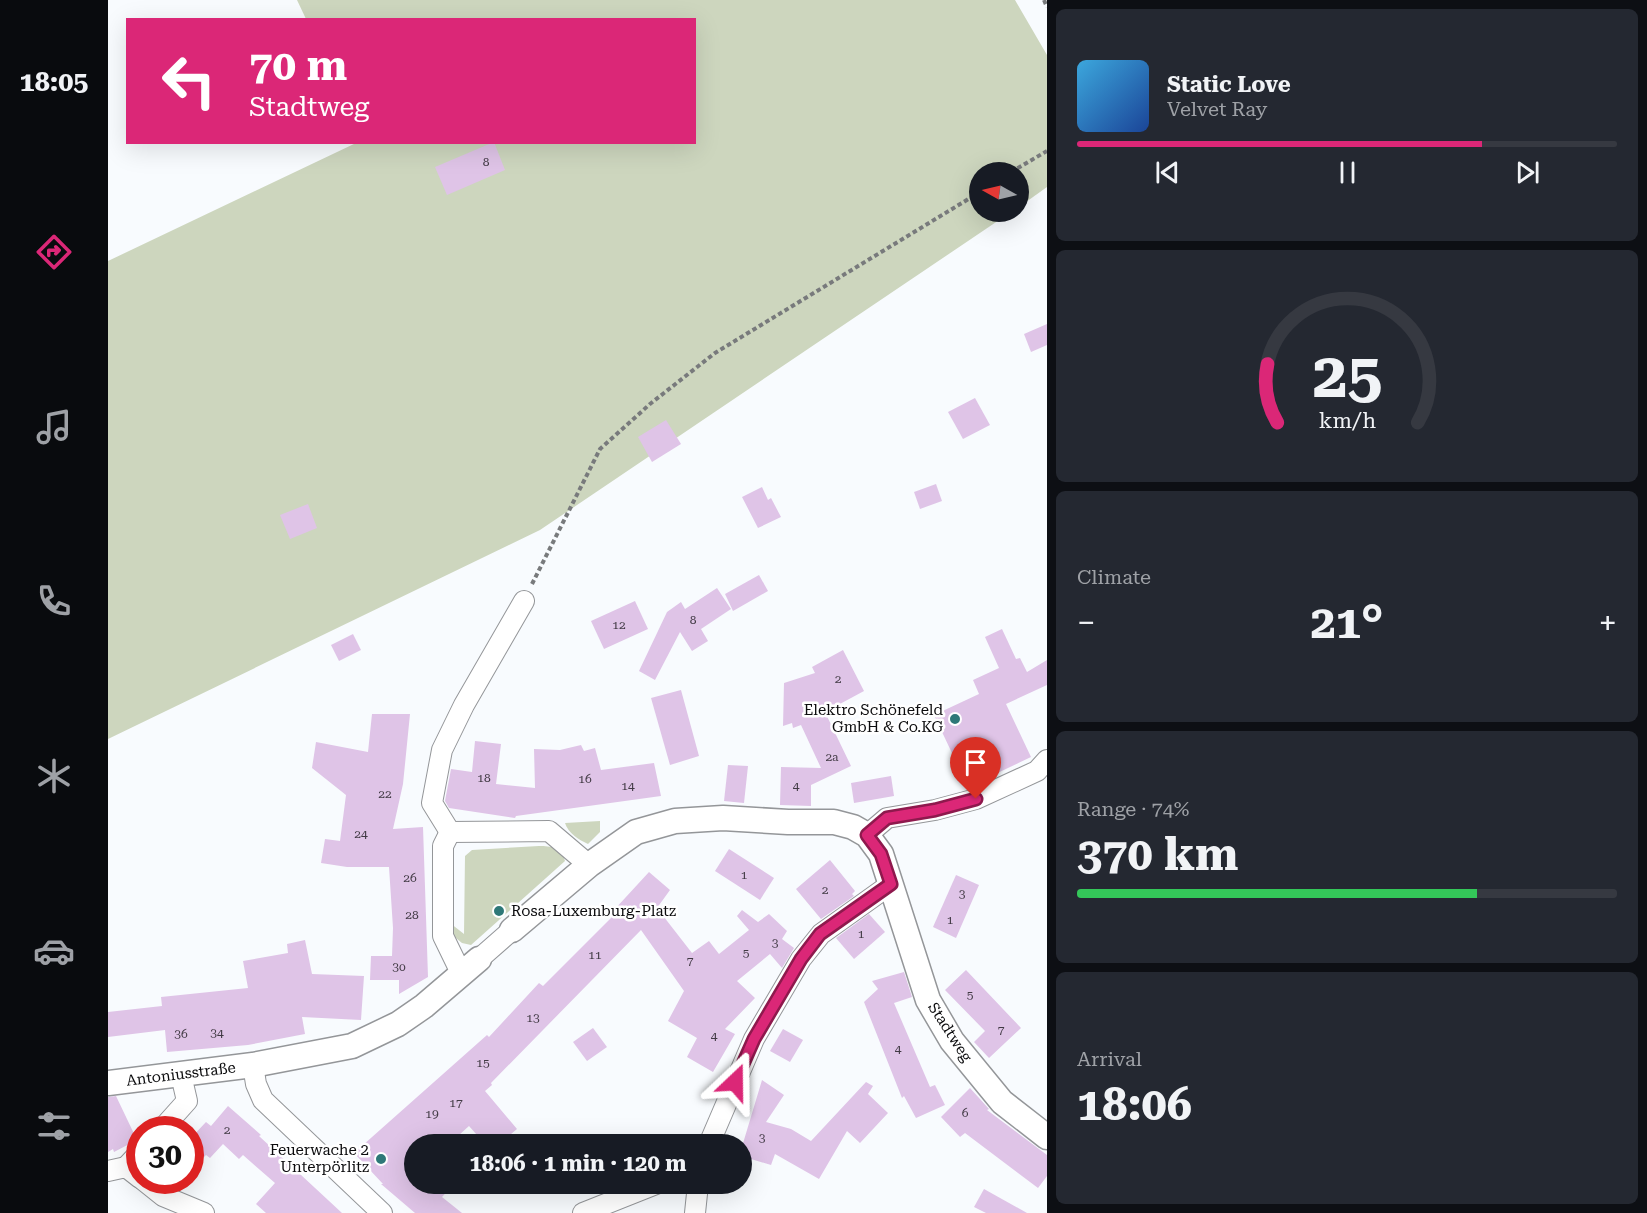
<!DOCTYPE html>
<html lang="en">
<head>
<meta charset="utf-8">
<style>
  body { margin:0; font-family:"Roboto Serif",serif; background:#242831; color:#f1f3f6; height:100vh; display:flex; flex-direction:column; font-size:22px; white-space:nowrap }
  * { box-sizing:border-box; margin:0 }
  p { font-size:20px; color:#9ea1a6 }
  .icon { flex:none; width:33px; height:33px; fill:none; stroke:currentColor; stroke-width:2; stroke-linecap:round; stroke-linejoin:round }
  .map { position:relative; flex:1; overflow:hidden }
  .details { display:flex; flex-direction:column; gap:9px; padding:9px; background:#0d0f14; width:600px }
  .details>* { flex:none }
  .guide { position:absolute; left:18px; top:18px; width:570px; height:126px; border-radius:0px; box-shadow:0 6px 24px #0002; background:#db2777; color:#fff; overflow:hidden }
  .needle { width:39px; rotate:278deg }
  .controls { position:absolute; left:861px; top:162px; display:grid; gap:12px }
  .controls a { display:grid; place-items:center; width:60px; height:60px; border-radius:50%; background:#171b24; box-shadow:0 6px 24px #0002; font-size:30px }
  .speed { position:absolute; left:18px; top:1116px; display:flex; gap:12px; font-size:30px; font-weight:700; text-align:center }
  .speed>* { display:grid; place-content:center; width:78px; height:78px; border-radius:50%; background:#171b24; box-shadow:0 6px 24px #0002; line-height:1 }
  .speed .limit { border:9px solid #d22; background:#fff; color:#111 }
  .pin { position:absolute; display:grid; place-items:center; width:51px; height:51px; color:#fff; margin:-62px -26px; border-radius:50% 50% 50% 0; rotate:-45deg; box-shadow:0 0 6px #0007 }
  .pin .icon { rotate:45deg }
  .me { position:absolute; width:66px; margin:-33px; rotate:23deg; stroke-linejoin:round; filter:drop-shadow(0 0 4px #0008) }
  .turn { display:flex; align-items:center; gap:21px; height:126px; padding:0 24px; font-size:27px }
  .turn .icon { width:78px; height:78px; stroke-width:2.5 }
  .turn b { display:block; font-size:42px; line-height:51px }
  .big { font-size:45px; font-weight:700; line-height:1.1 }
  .details .tile { flex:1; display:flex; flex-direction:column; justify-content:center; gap:9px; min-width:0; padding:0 21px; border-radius:9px; background:#242831 }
  .details .dial { align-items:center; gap:0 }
  .dial svg { height:156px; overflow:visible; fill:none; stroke:#363941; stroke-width:7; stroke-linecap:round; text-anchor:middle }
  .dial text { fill:#f1f3f6; stroke:none }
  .song { display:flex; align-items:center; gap:18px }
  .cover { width:72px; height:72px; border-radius:9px; background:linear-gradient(135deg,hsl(200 70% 55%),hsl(220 70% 35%)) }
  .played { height:6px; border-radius:3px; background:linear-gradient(90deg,#db2777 75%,#363941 75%) }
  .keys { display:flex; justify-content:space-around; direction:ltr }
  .heat { display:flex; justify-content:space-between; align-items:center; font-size:33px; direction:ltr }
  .charge { height:9px; border-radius:4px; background:linear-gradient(90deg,#34c759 74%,#363941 0) }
  .trip { position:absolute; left:296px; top:1134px; width:348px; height:60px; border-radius:30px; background:#171b24; box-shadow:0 6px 24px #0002; font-weight:700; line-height:60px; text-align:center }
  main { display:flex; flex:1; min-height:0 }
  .dock { display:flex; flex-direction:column; width:108px; justify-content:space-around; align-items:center; background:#090b0e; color:#9ea1a6 }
  .dock .icon { width:42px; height:42px }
  .dock .selected { color:#db2777 }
  .dock b { font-size:27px; color:#f1f3f6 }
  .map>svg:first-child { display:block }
  .green { fill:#cdd6be }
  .building { fill:#dfc4e7 }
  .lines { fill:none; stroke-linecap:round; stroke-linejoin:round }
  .minor-casing { stroke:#949699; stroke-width:22 }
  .tertiary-casing { stroke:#949699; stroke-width:27 }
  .path { stroke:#787a7c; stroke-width:4; stroke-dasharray:4.5 3; stroke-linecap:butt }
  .minor { stroke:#fff; stroke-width:20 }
  .tertiary { stroke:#fff; stroke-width:24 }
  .route-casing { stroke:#8e194d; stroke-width:15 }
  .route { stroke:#db2777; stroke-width:10 }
  .poi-dot { fill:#2e7878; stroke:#fff; stroke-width:2 }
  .labels { text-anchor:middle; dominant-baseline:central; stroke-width:5; stroke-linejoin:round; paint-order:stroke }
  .number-label { font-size:12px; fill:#413a44 }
  .poi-label { font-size:15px; fill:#0c0c0e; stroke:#fff; text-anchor:end }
  .street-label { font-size:15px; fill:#0c0c0e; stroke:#fff }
</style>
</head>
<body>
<main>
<nav class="dock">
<b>18:05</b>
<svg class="icon selected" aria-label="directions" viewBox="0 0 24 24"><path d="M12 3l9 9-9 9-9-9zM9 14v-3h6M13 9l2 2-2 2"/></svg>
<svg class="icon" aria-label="music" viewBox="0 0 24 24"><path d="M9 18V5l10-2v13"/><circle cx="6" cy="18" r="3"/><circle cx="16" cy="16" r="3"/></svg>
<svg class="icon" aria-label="phone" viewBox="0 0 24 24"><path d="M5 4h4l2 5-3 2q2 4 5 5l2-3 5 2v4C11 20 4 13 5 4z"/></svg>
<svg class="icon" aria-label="climate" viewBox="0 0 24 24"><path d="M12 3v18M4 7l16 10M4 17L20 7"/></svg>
<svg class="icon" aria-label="car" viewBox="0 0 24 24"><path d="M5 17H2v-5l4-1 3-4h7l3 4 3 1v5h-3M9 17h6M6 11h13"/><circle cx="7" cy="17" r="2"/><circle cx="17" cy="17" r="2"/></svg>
<svg class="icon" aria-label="filters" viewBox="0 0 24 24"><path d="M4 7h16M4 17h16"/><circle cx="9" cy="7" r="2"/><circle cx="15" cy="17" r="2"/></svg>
</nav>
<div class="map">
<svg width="939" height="1213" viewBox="0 0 939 1213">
  <rect width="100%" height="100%" fill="#f8fbfe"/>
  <!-- green -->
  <g class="green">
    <polygon points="189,0 907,0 939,55 939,187 911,207 910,172 872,172 872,212 903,212 432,530 0,739 0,261 248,143 586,142 586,20 198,19"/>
    <path d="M492,821V832L480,844C471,840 460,833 457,823Z"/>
    <path d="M431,846C443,846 454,847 457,861L363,945L354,943L343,934L342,923L356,934L357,856L364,850Z"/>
  </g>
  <!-- building -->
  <g class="building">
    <polygon points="386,142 397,170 339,195 327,167"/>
    <polygon points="939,324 939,345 923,352 916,334"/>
    <polygon points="867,398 882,425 855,439 840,412"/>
    <polygon points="558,420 573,444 544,462 530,437"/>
    <polygon points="828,484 834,501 812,509 806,492"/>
    <polygon points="654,487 660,500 663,498 673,517 650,528 634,497"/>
    <polygon points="200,504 209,528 182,539 172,515"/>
    <polygon points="651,575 660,591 625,611 617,594"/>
    <polygon points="609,588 623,609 593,629 600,641 584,651 572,632 547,680 531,671 559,612 573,602 577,609"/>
    <polygon points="527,601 540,629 496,649 483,621"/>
    <polygon points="894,629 908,659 912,658 919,672 939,660 939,685 898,704 923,757 860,787 826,715 871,694 865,680 891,668 877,637"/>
    <polygon points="245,634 253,650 231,661 223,645"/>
    <polygon points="735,650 756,691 717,712 743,766 703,785 703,806 672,805 673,767 713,768 693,725 685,728 684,723 675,726 676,683 707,673 704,667"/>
    <polygon points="573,690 591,756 562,765 543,698"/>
    <polygon points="264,714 302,714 295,784 285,829 315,827 320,977 291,994 291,980 262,980 263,956 284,956 285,928 281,867 239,867 213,863 217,839 232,841 238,795 204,768 208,742 260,752"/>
    <polygon points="367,741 393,744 388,784 427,788 426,749 452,750 473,745 476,751 487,748 493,770 546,763 553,796 408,816 407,818 341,808 337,801 343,769 364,772"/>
    <polygon points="620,765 640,766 636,803 616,801"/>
    <polygon points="783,776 786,796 746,803 743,783"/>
    <polygon points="621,849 666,878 652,900 607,871"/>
    <polygon points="722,860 747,891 744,894 746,896 713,919 688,889"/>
    <polygon points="541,872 562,890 549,908 584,953 601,941 611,954 641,930 629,916 634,910 650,922 661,914 679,931 674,939 686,948 674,968 662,954 629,981 647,998 617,1029 627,1034 605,1072 579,1057 589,1038 560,1021 576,991 533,930 383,1083 384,1085 377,1091 409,1129 391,1144 377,1144 361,1126 341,1144 306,1144 306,1184 346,1184 334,1197 354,1213 307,1213 273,1184 275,1184 246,1153 379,1035 381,1037 431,983 435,986 509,912 506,910"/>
    <polygon points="848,875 871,885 848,938 825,927"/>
    <polygon points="761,914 777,932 746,959 728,938"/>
    <polygon points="197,940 204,974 256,976 253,1020 194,1017 197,1034 140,1045 59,1052 57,1030 0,1037 0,1012 54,1006 53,997 140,988 135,961 180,953 179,944"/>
    <polygon points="858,970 913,1028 881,1058 866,1042 877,1031 837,990"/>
    <polygon points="796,972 804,997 786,1003 822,1087 827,1085 837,1105 808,1118 796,1096 794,1098 756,1002 770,989 764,981"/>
    <polygon points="485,1028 499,1047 479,1061 465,1042"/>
    <polygon points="675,1029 695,1040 682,1062 662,1051"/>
    <polygon points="654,1080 676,1095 658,1122 683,1129 703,1141 758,1082 765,1086 760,1094 780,1113 752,1143 739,1131 711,1179 667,1154 663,1165 633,1156 633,1150"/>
    <polygon points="862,1088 881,1109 879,1110 939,1155 939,1176 930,1188 857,1133 852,1137 833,1117"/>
    <polygon points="8,1096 29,1140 6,1152 5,1149 0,1152 0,1097"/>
    <polygon points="120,1106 153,1135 151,1136 234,1213 158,1213 148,1204 167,1183 135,1155 131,1159 115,1144 102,1158 98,1155 82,1171 82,1139 98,1122 103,1126"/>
    <polygon points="876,1189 919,1213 878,1213 866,1207"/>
  </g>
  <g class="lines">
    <!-- minor casing -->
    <g class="minor-casing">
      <g id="minor">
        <polyline points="342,832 324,803 334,750 356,705 416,601"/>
        <polyline points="342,832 441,831 481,865"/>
        <polyline points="342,832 335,846 335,936 353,973"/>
        <polyline points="759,835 779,818 827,810 868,799 929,771 939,760"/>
        <polyline points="371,959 404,930"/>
        <polyline points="145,1065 148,1084 155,1100 274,1213"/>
        <polyline points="53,1130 79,1101 73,1075"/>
        <polyline points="601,1144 646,1039 693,959 713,934 783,884"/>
        <polyline points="18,1167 32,1152"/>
        <polyline points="0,1171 18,1167 32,1178"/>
        <polyline points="35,1180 55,1196 96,1213"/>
        <polyline points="475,1213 548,1184"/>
        <polyline points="587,1213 590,1184"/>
      </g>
    </g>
    <!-- tertiary casing -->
    <g class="tertiary-casing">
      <g id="tertiary">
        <polyline points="404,930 481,865 528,832 567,821 615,818 680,822 726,822 745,827 759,835 773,854 820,1000 844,1041 894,1102 939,1137"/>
        <polyline points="0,1083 145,1065 244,1046 290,1024 316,1006 371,959"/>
      </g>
    </g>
    <!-- path -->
    <g class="path">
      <polyline points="936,0 939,7"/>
      <polyline points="903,172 939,151"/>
      <polyline points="424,584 492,449 542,404 607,353 872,192"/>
    </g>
    <!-- minor -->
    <use href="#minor" class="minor"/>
    <!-- tertiary -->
    <use href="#tertiary" class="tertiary"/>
  </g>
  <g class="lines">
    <!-- route casing -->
    <g class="route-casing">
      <polyline id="route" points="627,1082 646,1039 693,959 712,934 783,884 773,854 759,835 779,818 827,810 868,799"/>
    </g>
    <!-- route -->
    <use href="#route" class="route"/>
  </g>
  <!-- markers -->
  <g class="poi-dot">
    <circle cx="847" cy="719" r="6"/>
    <circle cx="391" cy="911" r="6"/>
    <circle cx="273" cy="1159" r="6"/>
  </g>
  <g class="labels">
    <!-- number labels -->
    <g class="number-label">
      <text x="378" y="162">8</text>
      <text x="585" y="620">8</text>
      <text x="511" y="625">12</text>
      <text x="730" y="679">2</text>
      <text x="724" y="757">2a</text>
      <text x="376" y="778">18</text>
      <text x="477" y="779">16</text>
      <text x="520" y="786">14</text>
      <text x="688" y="786">4</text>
      <text x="277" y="794">22</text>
      <text x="253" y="834">24</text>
      <text x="636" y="875">1</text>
      <text x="302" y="878">26</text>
      <text x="717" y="890">2</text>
      <text x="854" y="894">3</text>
      <text x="304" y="915">28</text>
      <text x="842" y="920">1</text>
      <text x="753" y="934">1</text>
      <text x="667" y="943">3</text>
      <text x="638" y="953">5</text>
      <text x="487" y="955">11</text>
      <text x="582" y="961">7</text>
      <text x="291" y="967">30</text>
      <text x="862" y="995">5</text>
      <text x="425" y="1018">13</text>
      <text x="893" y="1030">7</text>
      <text x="109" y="1033">34</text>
      <text x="73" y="1034">36</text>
      <text x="606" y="1036">4</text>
      <text x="790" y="1049">4</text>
      <text x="375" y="1063">15</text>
      <text x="348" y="1103">17</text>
      <text x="857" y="1113">6</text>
      <text x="324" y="1114">19</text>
      <text x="119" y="1130">2</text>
      <text x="654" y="1138">3</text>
    </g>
    <!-- poi labels -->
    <g class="poi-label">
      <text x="835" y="710">Elektro Schönefeld<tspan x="835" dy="17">GmbH &amp; Co.KG</tspan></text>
      <text x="403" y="911" text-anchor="start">Rosa-Luxemburg-Platz</text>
      <text x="261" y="1150">Feuerwache 2<tspan x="261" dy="17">Unterpörlitz</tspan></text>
    </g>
    <!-- street labels -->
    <g class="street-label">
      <text transform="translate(842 1032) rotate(57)">Stadtweg</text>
      <text transform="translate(73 1074) rotate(-7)">Antoniusstraße</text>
    </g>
  </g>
</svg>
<div class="controls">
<a><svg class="needle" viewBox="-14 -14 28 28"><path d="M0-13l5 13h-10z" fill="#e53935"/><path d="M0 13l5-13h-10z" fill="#9ea1a6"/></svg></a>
</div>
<div class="speed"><div class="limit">30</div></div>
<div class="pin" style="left:868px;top:799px;background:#d93025"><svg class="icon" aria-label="arrive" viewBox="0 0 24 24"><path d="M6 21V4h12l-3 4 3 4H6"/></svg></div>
<svg class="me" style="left:627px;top:1082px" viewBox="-20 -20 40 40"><path d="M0-17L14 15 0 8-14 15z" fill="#db2777" stroke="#fff" stroke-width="4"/></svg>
<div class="trip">18:06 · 1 min · 120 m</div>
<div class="guide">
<div class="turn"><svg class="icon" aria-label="left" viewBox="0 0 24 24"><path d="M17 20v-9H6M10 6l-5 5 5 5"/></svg><div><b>70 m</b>Stadtweg</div></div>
</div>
</div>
<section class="details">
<div class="tile">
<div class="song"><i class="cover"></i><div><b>Static Love</b><p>Velvet Ray</p></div></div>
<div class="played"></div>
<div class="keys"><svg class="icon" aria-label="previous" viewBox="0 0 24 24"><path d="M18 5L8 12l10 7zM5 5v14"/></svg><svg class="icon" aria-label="pause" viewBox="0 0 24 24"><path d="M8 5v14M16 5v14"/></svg><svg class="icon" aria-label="next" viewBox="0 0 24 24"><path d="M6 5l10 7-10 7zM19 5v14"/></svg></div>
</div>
<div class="tile dial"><svg viewBox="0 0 100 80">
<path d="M14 69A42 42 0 1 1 86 69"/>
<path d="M14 69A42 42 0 0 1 9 39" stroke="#db2777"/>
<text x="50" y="56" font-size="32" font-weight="700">25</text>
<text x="50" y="72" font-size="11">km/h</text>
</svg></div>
<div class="tile"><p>Climate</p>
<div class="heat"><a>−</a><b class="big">21°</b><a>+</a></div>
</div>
<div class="tile"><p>Range · 74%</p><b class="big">370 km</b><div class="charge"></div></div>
<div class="tile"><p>Arrival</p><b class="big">18:06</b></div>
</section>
</main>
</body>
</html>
